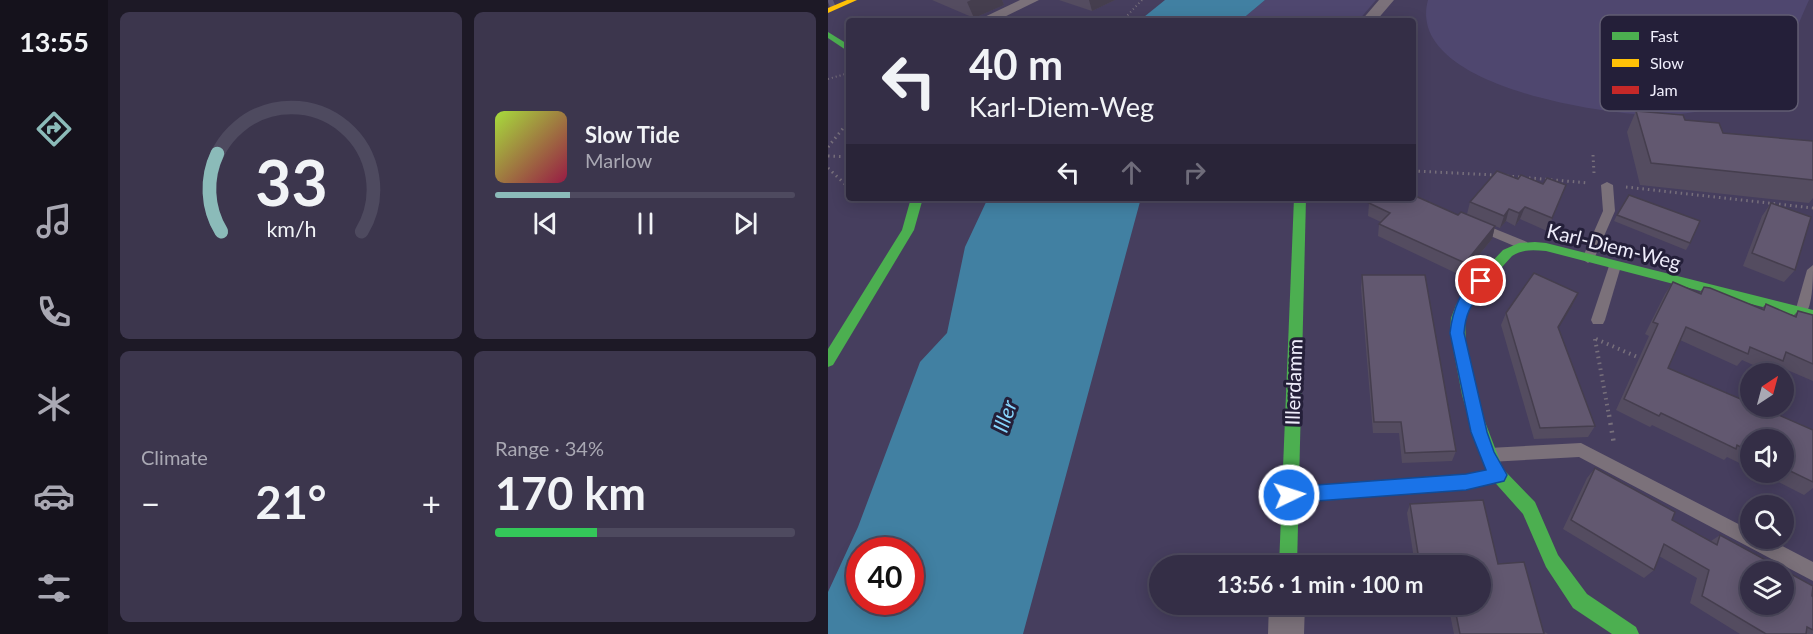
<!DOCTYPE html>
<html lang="en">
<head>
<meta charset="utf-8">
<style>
  body { margin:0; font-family:Lato,sans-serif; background:#3c364d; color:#f1f3f6; height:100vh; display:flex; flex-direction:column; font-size:22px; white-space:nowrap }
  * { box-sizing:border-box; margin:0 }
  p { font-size:20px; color:#a9a8b3 }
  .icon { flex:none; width:33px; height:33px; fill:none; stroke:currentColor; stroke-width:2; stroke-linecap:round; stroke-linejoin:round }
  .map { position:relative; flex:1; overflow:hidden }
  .side { display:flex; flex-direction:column; gap:12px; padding:12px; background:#1d1926; width:720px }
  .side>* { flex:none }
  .guide { position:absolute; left:18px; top:18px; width:570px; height:183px; border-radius:6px; box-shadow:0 3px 15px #0003,0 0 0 2px #4e4a5f; background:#342e46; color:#f1f3f6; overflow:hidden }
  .needle { width:39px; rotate:36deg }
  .tools { position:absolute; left:912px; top:363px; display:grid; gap:12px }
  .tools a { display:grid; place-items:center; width:54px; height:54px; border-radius:50%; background:#342e46; box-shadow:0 3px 15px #0003,0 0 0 2px #4e4a5f; font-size:30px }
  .speed { position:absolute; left:18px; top:537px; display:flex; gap:12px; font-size:30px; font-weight:700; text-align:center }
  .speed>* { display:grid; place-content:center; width:78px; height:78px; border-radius:50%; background:#342e46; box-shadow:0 3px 15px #0003,0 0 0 2px #4e4a5f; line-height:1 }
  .speed .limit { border:9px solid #d22; background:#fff; color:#111 }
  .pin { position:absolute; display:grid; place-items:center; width:51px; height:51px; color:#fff; margin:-26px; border:3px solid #fff; border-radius:50%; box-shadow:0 2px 6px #0007 }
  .me { position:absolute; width:66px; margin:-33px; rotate:86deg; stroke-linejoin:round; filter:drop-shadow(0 0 4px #0008) }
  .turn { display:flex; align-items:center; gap:21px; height:126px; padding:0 24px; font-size:27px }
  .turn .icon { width:78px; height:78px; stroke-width:2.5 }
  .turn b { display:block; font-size:42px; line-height:51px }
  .lanes { display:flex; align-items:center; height:57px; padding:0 24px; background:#0003; justify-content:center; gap:30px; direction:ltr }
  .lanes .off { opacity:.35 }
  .big { font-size:45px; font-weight:700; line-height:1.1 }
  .side .card { flex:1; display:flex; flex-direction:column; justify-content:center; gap:9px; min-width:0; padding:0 21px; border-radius:9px; background:#3c364d }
  .side .dial { align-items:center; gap:0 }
  .dial svg { height:156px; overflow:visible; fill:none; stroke:#4e4a5f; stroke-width:7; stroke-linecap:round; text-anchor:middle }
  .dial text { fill:#f1f3f6; stroke:none }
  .song { display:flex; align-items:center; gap:18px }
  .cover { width:72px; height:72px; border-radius:9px; background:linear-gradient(135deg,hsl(80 70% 55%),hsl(340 70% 35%)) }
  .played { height:6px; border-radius:3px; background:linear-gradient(90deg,#8bbbb9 25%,#4e4a5f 25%) }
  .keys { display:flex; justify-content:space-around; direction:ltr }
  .heat { display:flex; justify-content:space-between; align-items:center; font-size:33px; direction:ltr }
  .charge { height:9px; border-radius:4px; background:linear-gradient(90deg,#34c759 34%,#4e4a5f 0) }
  .side .tiles { flex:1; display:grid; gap:12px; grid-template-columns:repeat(2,1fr) }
  .trip { position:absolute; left:321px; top:555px; width:342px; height:60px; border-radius:30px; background:#342e46; box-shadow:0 3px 15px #0003,0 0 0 2px #4e4a5f; font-weight:700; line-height:60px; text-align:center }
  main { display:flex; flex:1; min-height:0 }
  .tabs { display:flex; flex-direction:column; width:108px; justify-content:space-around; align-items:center; background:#15121c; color:#a9a8b3 }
  .tabs .icon { width:42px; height:42px }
  .tabs .active { color:#8bbbb9 }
  .tabs b { font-size:27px; color:#f1f3f6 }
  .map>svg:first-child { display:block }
  .green { fill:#4f476f }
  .water { fill:#4180a2; fill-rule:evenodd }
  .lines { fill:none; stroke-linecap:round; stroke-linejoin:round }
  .street-tunnel { stroke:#5f5876; stroke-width:16; stroke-dasharray:16 8; stroke-linecap:butt }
  .path-far3 { stroke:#776f7b; stroke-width:2; stroke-dasharray:1 3; stroke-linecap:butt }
  .path-far2 { stroke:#776f7b; stroke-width:3; stroke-dasharray:1.5 4; stroke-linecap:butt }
  .path-far1 { stroke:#776f7b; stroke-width:4; stroke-dasharray:1.5 4.5; stroke-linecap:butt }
  .path { stroke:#776f7b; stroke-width:4.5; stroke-dasharray:2 6; stroke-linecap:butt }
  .lane { fill:#7b717a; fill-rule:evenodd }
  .street { fill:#7b717a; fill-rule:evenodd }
  .fast { fill:#4caf50; fill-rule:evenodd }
  .slow { fill:#ffc107; fill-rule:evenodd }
  .jam { fill:#c62828; fill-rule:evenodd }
  .wall { fill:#544c60 }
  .shaded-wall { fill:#453e4e }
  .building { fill:#625870; stroke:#453e4e; stroke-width:1.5; fill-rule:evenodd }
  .route { fill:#1a73e8; stroke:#114b97; stroke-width:1.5 }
  .labels { text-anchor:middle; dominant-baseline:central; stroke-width:6; stroke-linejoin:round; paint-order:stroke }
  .street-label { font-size:20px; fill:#efedfb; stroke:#241f39 }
  .water-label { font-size:21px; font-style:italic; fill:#87d5fd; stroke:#241f39 }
  .key { fill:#241f39; stroke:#615d73; stroke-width:1.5 }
  .key-label { font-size:16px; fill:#efedfb }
</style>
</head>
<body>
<main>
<nav class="tabs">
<b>13:55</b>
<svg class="icon active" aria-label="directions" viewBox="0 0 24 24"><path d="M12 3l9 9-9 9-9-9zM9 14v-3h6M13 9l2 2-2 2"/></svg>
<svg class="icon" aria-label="music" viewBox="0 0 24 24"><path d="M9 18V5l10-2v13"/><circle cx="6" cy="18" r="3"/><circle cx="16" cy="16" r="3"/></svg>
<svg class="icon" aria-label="phone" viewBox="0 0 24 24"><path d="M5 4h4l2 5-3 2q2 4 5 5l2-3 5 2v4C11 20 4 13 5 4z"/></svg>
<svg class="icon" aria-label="climate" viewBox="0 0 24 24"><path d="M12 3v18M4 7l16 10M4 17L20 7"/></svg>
<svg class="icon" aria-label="car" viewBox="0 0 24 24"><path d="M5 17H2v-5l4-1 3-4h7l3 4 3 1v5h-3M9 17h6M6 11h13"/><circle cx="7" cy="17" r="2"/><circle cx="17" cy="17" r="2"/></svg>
<svg class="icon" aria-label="filters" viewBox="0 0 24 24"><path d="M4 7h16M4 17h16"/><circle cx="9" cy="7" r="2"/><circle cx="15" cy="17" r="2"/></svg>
</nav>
<section class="side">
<div class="tiles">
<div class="card dial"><svg viewBox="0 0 100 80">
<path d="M14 69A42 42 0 1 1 86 69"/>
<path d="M14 69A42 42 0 0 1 12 29" stroke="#8bbbb9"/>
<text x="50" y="56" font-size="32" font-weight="700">33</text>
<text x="50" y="72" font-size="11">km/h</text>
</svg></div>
<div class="card">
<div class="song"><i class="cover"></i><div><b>Slow Tide</b><p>Marlow</p></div></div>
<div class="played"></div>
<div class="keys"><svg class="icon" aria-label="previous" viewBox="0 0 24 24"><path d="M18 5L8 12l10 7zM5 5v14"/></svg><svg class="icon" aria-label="pause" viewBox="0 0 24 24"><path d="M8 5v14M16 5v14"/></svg><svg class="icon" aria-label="next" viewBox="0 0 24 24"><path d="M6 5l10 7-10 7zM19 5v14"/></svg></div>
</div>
<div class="card"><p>Climate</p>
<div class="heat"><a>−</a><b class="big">21°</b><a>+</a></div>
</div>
<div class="card"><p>Range · 34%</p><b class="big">170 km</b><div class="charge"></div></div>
</div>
</section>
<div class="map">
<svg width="985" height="634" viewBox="0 0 985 634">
  <rect width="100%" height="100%" fill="#463e5e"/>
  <!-- green -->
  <g class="green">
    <polygon points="437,0 548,0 530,21 412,21"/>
    <path d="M600,0H981C966,32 955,71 927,93C921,98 913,99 906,102C880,111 850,116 821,115C766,113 577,84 600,0Z"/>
  </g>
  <!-- water -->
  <g class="water">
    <polygon points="337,0 437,0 412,21 311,21"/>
    <path d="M160,198H313L195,634H0V592L30,527L92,362L119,333L137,247ZM32,550H82V602H32Z"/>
  </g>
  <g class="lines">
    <!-- street-tunnel -->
    <polyline class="street-tunnel" points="0,2 5,0"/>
    <!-- path-far3 -->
    <g class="path-far3">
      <polyline points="294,21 314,0"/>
      <polyline points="0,79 21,73"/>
    </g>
    <!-- path-far2 -->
    <g class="path-far2">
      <polyline points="0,147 21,121"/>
      <polyline points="765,155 766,173"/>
      <polyline points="0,156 21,157"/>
      <polyline points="0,168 17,184"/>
      <polyline points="585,171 668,175"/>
      <polyline points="679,176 761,183"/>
      <polyline points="798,187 985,208"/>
    </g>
    <!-- path-far1 -->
    <g class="path-far1">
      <polyline points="767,339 781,416"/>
      <polyline points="768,339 814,359"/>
    </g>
    <!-- path -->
    <polyline class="path" points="781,415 786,444"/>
    <!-- lane -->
    <g class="lane">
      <polygon points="779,182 785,185 787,211 766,259 760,263 754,259 775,211 773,185"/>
      <polygon points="650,222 699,242 701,245 695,249 691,248 646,229 644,226"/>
      <polygon points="787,262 793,266 777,320 775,324 765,324 763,320 781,266"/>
      <path d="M985,265C985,278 985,312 974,317L967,312L979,270Z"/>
      <polygon points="753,443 922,530 922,538 939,538 985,562 985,581 751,457 661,462 655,460 653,455 655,450 661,448"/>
    </g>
    <!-- street -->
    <g class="street">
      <polygon points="192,0 211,0 168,21 148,21"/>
      <polygon points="551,0 566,0 548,21 533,21"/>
      <polygon points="441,604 477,604 476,634 440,634"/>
    </g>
    <!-- fast -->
    <g class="fast">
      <polygon points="0,32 21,45 21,52 0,38"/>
      <polygon points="83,198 95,198 86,230 5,365 0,367 0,349 74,230"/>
      <polygon points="466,198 478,198 469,566 451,566"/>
      <path d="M707,242L718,243L985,310V320L718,251C705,250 695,249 684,256L647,297L637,318L638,350L656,419L675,469L707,502L730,555L759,594L808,627L811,634H784L745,608L718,567L695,514L662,477L647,440L634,395L622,332L623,318L628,305L642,285L675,250L691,243Z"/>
    </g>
    <!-- slow -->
    <polygon class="slow" points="19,0 29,0 0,13 0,8"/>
    <!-- jam -->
    <polygon class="jam" points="668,464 674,467 678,475 676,480 638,490 461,503 455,501 453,495 455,489 461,487 638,474 661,469"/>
  </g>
  <!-- wall -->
  <g class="wall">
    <polygon points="104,0 174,0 176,5 146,18"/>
    <polygon points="231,0 287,0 264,11"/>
    <polygon points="808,111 857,120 895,133 985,141 985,198 981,203 812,185 799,132"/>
    <polygon points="690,179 715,184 738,185 719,231 692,219 687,226 678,221 672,228 667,226 664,239 634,276 550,236 551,224 553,222 540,216 541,203 630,215 639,214 642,202"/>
    <polygon points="943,203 967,270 956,282 915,266 934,216"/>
    <polygon points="789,215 862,243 858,250 786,221"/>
    <polygon points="534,275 628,451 624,461 574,463 571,433 545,433 533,288"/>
    <polygon points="845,282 871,293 876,287 933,309 938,304 965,316 970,311 985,315 985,381 950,366 943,373 914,360 909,366 852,340 840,368 985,430 985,488 976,495 931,472 956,472 956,440 922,440 922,468 899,457 896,460 824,425 822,427 788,410 821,336 817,334 837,294"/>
    <polygon points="750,293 744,306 730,328 767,426 760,437 706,439 673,325 678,313"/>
    <polygon points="767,468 844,520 883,541 892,535 985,597 985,634 912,634 862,603 869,578 831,556 826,570 816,578 735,529 759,478"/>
    <polygon points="582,504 670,564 716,634 717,632 720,634 626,634 620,604 652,604 652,566 587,566 579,513"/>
  </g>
  <!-- shaded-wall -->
  <g class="shaded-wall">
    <polygon points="143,0 174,0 176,5 146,18 139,2"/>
    <polygon points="261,0 287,0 264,11"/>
    <polygon points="697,207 692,219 687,226 691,213"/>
    <polygon points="681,209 678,221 672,228 676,216"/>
    <polygon points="667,226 664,239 634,276 637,263"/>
    <polygon points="750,293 744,306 724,339 730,327"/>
  </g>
  <!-- building -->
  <g class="building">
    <polygon points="808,111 855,115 857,120 891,123 895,133 985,141 985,180 823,163"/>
    <polygon points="669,171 690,179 693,175 715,184 719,178 738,185 724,218 697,207 691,213 681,209 676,216 642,202"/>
    <polygon points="585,195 630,215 633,212 667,226 637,263 551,224 562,213 541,203 547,198 585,198"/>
    <polygon points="801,195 872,221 862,243 789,215"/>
    <polygon points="943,203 983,217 967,270 924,253"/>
    <polygon points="706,273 750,293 730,327 767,426 712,428 678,313"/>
    <polygon points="534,275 597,275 628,451 577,453 573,422 546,422"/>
    <polygon points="845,282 873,294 876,287 882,288 936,310 938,304 968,317 970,311 985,315 985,364 958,352 955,361 922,347 920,354 858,327 840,368 922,403 922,406 930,406 985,430 985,482 956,468 956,440 922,440 922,452 909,445 908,449 833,413 831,416 796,399 830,324 825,322"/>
    <path d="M767,468L847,512L844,520L889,545L892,535L985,586L984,596L985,597V630L979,627L978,634H938L874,596L881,570L836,544L826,570L743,520ZM922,572H956V604H922Z"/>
    <polygon points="655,500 670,564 696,562 716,634 632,634 626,604 652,604 652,566 592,566 582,504"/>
  </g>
  <!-- route -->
  <path class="route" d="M653,277L660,281C647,302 638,307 636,333L659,432L666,452L679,475L676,481L638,490L461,503L455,501L452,495L455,489L461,487L638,474L658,470L643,432L622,333C624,314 633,283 653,277Z"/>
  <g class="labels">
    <!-- street labels -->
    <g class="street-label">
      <text transform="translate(786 246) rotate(14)">Karl-Diem-Weg</text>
      <text transform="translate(465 382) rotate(-88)">Illerdamm</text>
    </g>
    <!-- water labels -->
    <g class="water-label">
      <text transform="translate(176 416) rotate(-71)">Iller</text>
    </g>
  </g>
  <!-- legend -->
  <rect x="772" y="15" width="198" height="96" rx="9" class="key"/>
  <rect x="784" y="32" width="27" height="8" fill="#4caf50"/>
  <rect x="784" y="59" width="27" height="8" fill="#ffc107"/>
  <rect x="784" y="86" width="27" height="8" fill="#c62828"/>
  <g class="key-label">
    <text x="822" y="42">Fast</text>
    <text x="822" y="69">Slow</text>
    <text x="822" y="96">Jam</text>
  </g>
</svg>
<div class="tools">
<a><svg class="needle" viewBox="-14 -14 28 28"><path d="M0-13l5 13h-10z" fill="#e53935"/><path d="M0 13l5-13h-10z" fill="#a9a8b3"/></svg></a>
<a><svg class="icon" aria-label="sound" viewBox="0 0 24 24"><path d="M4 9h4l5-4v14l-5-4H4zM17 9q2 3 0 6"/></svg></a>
<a><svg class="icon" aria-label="search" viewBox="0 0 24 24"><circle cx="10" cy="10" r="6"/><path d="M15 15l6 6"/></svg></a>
<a><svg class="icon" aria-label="layers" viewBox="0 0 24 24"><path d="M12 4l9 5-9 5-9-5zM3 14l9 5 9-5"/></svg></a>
</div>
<div class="speed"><div class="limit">40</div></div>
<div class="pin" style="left:653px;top:281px;background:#d93025"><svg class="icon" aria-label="arrive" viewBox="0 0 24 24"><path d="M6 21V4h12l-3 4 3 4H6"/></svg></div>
<svg class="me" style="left:461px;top:495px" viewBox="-20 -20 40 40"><circle r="17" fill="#1a73e8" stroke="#fff" stroke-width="3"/><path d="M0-11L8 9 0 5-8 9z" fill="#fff"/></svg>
<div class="trip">13:56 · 1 min · 100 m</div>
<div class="guide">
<div class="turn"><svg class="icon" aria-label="left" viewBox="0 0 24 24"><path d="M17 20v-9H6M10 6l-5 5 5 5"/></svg><div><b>40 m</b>Karl-Diem-Weg</div></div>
<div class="lanes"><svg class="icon" aria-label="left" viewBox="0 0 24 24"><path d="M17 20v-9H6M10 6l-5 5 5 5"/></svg><svg class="icon off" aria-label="ahead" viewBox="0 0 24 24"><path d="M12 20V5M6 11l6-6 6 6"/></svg><svg class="icon off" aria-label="right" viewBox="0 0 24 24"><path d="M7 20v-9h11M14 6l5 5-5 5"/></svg></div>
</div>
</div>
</main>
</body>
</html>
